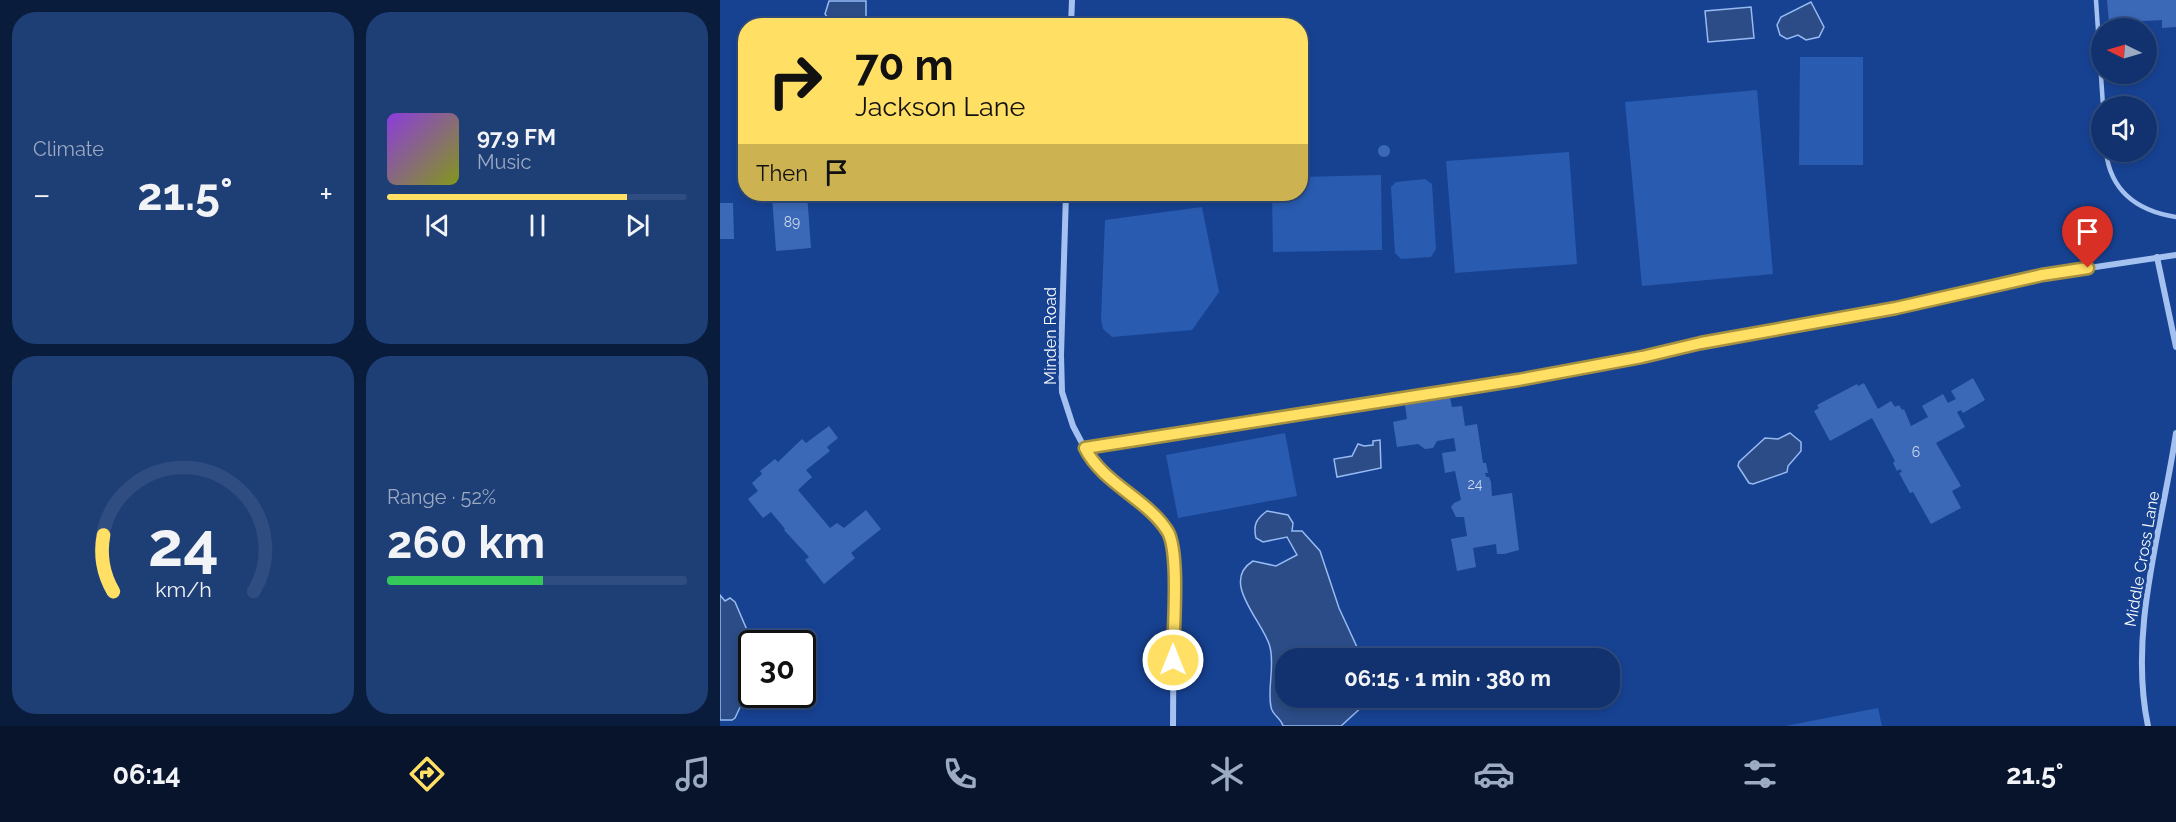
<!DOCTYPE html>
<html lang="en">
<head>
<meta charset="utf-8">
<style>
  body { margin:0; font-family:Raleway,sans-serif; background:#1e3e76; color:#f1f3f6; height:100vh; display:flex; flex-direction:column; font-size:22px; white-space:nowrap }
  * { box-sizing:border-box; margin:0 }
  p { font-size:20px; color:#9caac2 }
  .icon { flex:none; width:33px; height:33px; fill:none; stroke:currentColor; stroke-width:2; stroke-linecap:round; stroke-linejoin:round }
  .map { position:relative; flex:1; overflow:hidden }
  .side { display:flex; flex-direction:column; gap:12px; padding:12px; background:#091c3c; width:720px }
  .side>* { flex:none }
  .banner { position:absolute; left:18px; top:18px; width:570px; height:183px; border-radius:24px; box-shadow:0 3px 9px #0003,0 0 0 2px #304d81; background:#ffdf64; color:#111; overflow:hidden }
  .needle { width:39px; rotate:275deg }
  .fabs { position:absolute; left:1371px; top:18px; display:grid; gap:12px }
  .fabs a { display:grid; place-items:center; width:66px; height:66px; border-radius:50%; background:#11326e; box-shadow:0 3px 9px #0003,0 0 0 2px #304d81; font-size:30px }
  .speed { position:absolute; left:18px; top:630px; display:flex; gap:12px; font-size:30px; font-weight:700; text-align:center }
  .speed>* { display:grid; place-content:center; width:78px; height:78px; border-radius:50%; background:#11326e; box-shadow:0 3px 9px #0003,0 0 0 2px #304d81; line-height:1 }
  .speed .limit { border:3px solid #111; border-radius:9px; background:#fff; color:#111 }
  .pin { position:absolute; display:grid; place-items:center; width:51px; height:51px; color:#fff; margin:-62px -26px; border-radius:50% 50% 50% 0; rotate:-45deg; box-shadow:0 0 6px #0007 }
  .pin .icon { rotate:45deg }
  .me { position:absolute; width:66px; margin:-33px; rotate:0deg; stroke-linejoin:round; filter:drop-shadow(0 0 4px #0008) }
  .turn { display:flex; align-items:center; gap:21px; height:126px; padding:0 18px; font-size:27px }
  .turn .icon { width:78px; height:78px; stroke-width:2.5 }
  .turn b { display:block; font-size:42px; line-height:51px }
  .then { display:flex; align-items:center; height:57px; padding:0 18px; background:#0003; gap:12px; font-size:22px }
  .big { font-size:45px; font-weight:700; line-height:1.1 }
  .side .card { flex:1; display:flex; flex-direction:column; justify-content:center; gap:9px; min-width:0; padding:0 21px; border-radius:24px; background:#1e3e76 }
  .side .dial { align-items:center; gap:0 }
  .dial svg { height:156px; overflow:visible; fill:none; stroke:#304d81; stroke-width:7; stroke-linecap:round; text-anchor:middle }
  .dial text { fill:#f1f3f6; stroke:none }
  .song { display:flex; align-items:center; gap:18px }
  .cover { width:72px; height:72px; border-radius:9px; background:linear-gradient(135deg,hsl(270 70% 55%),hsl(70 70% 35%)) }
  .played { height:6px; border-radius:3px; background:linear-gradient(90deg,#ffdf64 80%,#304d81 80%) }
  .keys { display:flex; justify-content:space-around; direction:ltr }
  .heat { display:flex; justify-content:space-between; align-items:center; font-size:33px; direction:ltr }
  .charge { height:9px; border-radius:4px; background:linear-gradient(90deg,#34c759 52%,#304d81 0) }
  .side .tiles { flex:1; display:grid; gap:12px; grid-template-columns:repeat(2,1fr) }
  .trip { position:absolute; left:555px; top:648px; width:345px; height:60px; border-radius:24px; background:#11326e; box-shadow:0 3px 9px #0003,0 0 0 2px #304d81; font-weight:700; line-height:60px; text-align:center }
  .tabs { display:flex; height:96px; justify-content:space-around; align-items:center; background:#07142c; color:#9caac2 }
  .tabs .icon { width:42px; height:42px }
  .tabs .current { color:#ffdf64 }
  .tabs b { font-size:27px; color:#f1f3f6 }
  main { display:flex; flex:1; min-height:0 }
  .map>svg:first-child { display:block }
  .green { fill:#295bb0 }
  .water { fill:#2b4c87; stroke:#97baf3; stroke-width:1.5 }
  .building { fill:#3b69b8 }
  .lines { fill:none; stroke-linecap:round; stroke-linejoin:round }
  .service { stroke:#a5c1f0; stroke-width:4.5 }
  .minor { stroke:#a5c1f0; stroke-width:6 }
  .route-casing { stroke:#a69141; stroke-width:15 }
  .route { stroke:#ffdf64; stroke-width:10 }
  .labels { text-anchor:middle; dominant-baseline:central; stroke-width:6; stroke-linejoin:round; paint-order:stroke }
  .number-label { font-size:14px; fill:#cedaed }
  .street-label { font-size:16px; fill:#fff; stroke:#174292 }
</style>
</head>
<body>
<main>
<section class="side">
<div class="tiles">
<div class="card"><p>Climate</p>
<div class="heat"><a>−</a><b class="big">21.5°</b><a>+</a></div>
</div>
<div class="card">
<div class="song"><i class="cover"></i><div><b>97.9 FM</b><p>Music</p></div></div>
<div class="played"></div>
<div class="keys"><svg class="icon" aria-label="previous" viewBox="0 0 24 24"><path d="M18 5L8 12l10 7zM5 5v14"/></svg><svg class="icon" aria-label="pause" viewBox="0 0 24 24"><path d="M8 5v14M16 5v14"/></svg><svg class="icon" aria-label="next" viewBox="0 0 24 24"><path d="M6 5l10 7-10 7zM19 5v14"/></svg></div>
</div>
<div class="card dial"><svg viewBox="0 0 100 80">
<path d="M14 69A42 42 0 1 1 86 69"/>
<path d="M14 69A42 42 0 0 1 9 40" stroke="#ffdf64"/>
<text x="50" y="56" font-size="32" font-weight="700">24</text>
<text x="50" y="72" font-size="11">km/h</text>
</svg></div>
<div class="card"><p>Range · 52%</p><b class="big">260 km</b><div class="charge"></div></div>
</div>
</section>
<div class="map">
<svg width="1456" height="726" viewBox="0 0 1456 726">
  <rect width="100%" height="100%" fill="#174292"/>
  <!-- green -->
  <g class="green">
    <polygon points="1080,57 1143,57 1143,165 1079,165"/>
    <polygon points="1037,90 1053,274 922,286 905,102"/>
    <polygon points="849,152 857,264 735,273 726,161"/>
    <polygon points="661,175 662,250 553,252 552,194 580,194 581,177"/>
    <polygon points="705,179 712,184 716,249 711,257 681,259 675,253 671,187 676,182"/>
    <polygon points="482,207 499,292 472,330 392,337 383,329 381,319 385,220"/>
    <polygon points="565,433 577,496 458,518 446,455"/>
    <polygon points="1158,708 1162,726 1065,726"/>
  </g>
  <!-- water -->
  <g class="water">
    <polygon points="109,1 146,1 146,21 109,20 105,14"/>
    <polygon points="1091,2 1104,27 1099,37 1086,40 1078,35 1067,39 1060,35 1057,25 1061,17"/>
    <polygon points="1031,7 1034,38 988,42 985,11"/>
    <polygon points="1070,433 1081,442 1081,451 1068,466 1067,472 1033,484 1029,483 1018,466 1019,462 1045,438 1058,439"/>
    <polygon points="660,440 661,468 617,477 614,459 632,456 638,444 644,446 653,445 653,441"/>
    <path d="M547,511L568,515L573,523L572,531H582L600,551L619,608L642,658H566V698H648L645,704L621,726H563C561,718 552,715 551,707C547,688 555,667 550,647C544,622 499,582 533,561L556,566L577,555L567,537L543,542L536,538C533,525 536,519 547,511Z"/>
    <polygon points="0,595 5,601 10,598 15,602 30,637 32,653 30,675 22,703 15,718 12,720 0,720"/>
  </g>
  <!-- building -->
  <g class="building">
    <polygon points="1387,0 1456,0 1456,27 1442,28 1442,20 1389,23"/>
    <circle cx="664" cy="151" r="6"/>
    <polygon points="87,194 91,248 56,251 52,196"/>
    <polygon points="0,203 13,203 14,239 0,239"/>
    <polygon points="1253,378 1265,400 1243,413 1241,410 1237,412 1245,427 1216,443 1241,486 1232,491 1241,508 1211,524 1193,492 1190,493 1179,473 1182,472 1180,469 1177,471 1173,463 1175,461 1152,418 1110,441 1094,411 1099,408 1097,405 1137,384 1138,386 1144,383 1158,409 1171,401 1175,407 1179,405 1182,410 1184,409 1191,426 1208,417 1202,406 1223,394 1228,403 1236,399 1231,391"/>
    <polygon points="730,398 732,407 742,406 745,426 757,424 763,463 766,463 768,473 765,473 766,477 769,477 771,482 772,496 792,493 799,550 784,554 777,554 776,544 753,548 756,567 737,571 731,539 747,536 744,517 736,517 731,507 734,503 741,500 735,471 725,473 722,453 736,451 734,438 717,441 713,448 705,449 698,444 677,447 673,422 687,419 685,405"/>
    <polygon points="109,426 118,438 107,447 110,451 86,470 92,477 78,490 110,528 117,523 124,528 146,510 161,529 131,553 135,558 104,584 85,560 89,557 64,530 65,529 51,512 43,518 28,499 38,491 32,483 42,474 40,471 55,459 58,462 82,439 86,443"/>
  </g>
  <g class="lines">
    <!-- service -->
    <g class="service">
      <polyline points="1376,0 1383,106"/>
      <path d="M1386,152C1391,192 1418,211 1456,217"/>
    </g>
    <!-- minor -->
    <g class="minor">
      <polyline points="351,26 352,0"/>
      <polyline points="346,194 341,355 342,392 353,426 372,462 437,519 449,533 454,551 453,726"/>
      <polyline points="1437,257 1456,347"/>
      <polyline points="365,448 798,380 923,357 981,343 1176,308 1322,275 1456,255"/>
      <path d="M1428,726C1408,631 1442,528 1456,433"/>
    </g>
  </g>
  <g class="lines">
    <!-- route casing -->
    <g class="route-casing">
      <path id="route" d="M453,660C453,633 460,554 448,532C428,499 383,484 365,448L798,380L922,357L981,343L1176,308L1322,275L1368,268"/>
    </g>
    <!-- route -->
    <use href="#route" class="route"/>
  </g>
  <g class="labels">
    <!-- number labels -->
    <g class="number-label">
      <text x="72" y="222">89</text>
      <text x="1196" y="452">6</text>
      <text x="755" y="484">24</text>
    </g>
    <!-- street labels -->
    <g class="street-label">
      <text transform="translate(330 336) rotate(-90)">Minden Road</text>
      <text transform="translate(1422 559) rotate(-80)">Middle Cross Lane</text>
    </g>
  </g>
</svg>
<div class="fabs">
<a><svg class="needle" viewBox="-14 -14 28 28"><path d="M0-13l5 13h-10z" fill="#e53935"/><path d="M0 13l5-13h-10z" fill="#9caac2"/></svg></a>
<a><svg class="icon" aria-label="sound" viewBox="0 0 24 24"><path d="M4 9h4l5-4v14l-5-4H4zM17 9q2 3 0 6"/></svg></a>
</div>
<div class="speed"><div class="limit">30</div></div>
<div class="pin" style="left:1368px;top:268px;background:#d93025"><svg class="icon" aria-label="arrive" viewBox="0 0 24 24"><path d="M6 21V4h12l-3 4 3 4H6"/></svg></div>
<svg class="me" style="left:453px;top:660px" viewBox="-20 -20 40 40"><circle r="17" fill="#ffdf64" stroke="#fff" stroke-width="3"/><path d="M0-11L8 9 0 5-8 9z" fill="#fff"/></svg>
<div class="trip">06:15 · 1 min · 380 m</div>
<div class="banner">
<div class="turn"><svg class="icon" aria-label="right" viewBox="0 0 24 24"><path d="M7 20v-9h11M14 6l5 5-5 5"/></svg><div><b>70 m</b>Jackson Lane</div></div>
<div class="then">Then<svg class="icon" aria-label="arrive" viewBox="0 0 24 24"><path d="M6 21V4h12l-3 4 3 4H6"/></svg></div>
</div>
</div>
</main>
<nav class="tabs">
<b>06:14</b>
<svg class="icon current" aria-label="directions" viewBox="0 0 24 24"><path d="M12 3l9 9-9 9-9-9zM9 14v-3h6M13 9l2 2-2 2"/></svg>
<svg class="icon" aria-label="music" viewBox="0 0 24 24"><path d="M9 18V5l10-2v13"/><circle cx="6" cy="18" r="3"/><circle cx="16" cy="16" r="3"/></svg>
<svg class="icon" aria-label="phone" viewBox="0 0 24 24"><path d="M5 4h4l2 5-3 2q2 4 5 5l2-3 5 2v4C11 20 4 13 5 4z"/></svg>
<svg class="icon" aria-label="climate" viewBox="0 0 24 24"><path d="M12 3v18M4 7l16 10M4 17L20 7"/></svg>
<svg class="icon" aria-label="car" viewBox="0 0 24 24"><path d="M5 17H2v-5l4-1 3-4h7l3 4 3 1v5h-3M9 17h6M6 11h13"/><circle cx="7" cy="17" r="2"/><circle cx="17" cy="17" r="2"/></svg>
<svg class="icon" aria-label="filters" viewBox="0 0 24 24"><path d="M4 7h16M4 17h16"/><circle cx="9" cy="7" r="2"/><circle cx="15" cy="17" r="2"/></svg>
<b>21.5°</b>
</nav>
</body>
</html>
